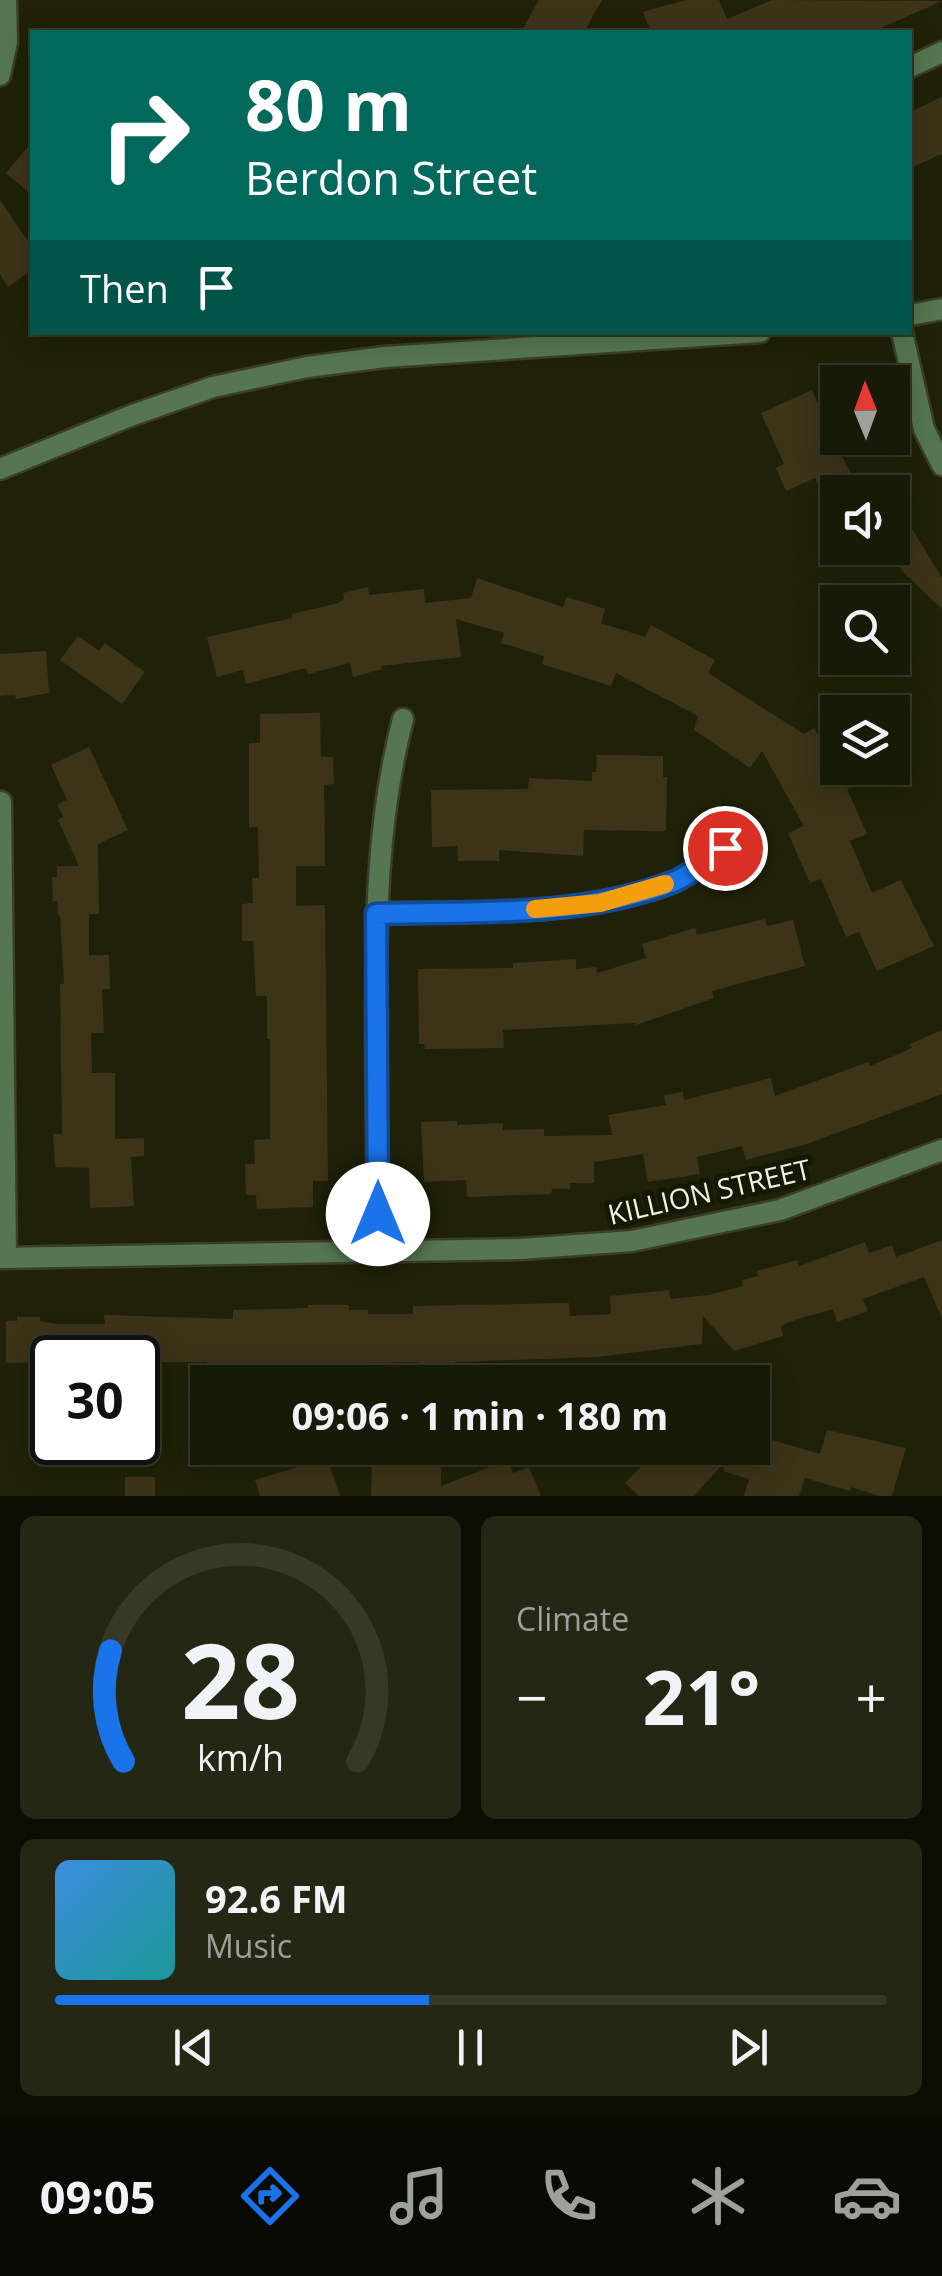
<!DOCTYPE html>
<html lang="en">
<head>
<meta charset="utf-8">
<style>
  body { margin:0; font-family:"Open Sans",sans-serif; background:#242714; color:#f1f3f6; height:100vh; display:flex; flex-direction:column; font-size:38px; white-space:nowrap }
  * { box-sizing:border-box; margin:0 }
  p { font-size:32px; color:#9ea19b }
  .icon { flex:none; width:55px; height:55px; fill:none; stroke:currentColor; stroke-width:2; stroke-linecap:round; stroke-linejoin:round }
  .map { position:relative; height:1496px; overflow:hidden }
  .sheet { display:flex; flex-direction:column; gap:20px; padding:20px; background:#0d0e03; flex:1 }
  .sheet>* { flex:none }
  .hud { position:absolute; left:30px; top:30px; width:882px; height:305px; border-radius:0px; box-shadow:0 5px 25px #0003,0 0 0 2px #363828; background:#00695c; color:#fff; overflow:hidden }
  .needle { width:65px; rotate:359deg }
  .tools { position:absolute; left:820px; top:365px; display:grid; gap:20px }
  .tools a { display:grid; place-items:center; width:90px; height:90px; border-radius:0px; background:#171a06; box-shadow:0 5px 25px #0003,0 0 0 2px #363828; font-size:50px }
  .speed { position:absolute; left:30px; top:1335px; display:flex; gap:20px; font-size:50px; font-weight:700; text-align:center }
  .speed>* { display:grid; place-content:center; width:130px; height:130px; border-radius:50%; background:#171a06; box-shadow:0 5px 25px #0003,0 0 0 2px #363828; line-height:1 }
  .speed .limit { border:5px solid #111; border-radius:15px; background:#fff; color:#111 }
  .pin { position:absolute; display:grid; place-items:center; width:85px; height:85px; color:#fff; margin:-42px; border:5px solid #fff; border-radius:50%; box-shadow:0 2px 10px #0007 }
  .me { position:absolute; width:110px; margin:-55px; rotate:0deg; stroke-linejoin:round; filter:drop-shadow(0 0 8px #0008) }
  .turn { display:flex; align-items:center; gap:35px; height:210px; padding:0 50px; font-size:45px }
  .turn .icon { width:130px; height:130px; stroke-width:2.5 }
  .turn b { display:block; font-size:70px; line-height:85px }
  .then { display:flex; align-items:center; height:95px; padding:0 50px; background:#0003; gap:20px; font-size:38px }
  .big { font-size:75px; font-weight:700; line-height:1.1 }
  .sheet .card { flex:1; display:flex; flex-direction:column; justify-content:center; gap:15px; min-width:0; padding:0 35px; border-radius:15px; background:#242714 }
  .sheet .dial { align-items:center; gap:0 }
  .dial svg { height:260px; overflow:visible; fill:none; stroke:#363828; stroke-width:7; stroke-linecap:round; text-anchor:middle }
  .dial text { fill:#f1f3f6; stroke:none }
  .song { display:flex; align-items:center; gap:30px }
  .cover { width:120px; height:120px; border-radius:15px; background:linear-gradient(135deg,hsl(210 70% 55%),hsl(180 70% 35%)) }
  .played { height:10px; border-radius:5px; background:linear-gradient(90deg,#1a73e8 45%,#363828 45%) }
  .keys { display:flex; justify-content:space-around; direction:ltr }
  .heat { display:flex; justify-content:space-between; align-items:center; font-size:55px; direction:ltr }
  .sheet .tiles { flex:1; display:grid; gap:20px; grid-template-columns:1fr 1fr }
  .card:last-child { grid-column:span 2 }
  .trip { position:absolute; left:190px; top:1365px; width:580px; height:100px; border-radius:0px; background:#171a06; box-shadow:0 5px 25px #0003,0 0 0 2px #363828; font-weight:700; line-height:100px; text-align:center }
  .tab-bar { display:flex; height:160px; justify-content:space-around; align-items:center; background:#090a02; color:#9ea19b }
  .tab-bar .icon { width:70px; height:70px }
  .tab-bar .active { color:#1a73e8 }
  .tab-bar b { font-size:45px; color:#f1f3f6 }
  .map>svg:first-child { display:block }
  .building { fill:#3d3319 }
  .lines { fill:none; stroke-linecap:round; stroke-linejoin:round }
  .minor-casing { stroke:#3c3f27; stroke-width:25 }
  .tertiary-casing { stroke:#3c3f27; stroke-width:25 }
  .minor { stroke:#557651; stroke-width:20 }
  .tertiary { stroke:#557651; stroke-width:20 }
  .route-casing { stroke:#114b97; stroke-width:25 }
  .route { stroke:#1a73e8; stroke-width:18 }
  .slow { stroke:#f59e0b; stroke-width:18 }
  .labels { text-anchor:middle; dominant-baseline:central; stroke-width:10; stroke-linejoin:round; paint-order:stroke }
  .street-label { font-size:28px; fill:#eff2e2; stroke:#161901 }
</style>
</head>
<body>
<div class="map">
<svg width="942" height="1496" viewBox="0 0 942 1496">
  <rect width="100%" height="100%" fill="#1f2208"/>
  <!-- building -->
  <g class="building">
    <polygon points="539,0 602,0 584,32 521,32"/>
    <polygon points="685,0 719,0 727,19 772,0 942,1 872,32 651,32 643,12"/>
    <polygon points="942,97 942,154 910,168 910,112"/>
    <polygon points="32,142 32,195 6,173"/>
    <polygon points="0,200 32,247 32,270 8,287 0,274"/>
    <polygon points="812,390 840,452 860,492 822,492 815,478 786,491 776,468 784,464 761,413"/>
    <polygon points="892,496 942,578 942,609 903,572 892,553"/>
    <polygon points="477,578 563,607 567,597 605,609 601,623 645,637 651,625 715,660 708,673 804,734 814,728 829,753 838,747 838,768 854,768 862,781 847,789 867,834 850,841 872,893 901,880 934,946 877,971 859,932 846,937 821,879 810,883 788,833 804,826 762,751 750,768 694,730 698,716 616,673 611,686 542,664 544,656 501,643 504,633 456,619 461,657 381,666 382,669 353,677 350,663 308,674 306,668 246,684 243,670 217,677 207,637 292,618 292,614 338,603 344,599 343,593 368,587 369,595 424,589 425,603 471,598"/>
    <polygon points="78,636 99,651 105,643 145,672 122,704 60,660"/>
    <polygon points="46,651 49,693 16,699 15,695 0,696 0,654"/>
    <polygon points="320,713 321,757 333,757 334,784 324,785 325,866 296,866 296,906 325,905 328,1181 313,1181 313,1207 257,1209 256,1195 246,1195 245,1164 255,1164 254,1140 270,1139 270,1039 267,1039 267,996 256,996 253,941 242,941 242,904 253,903 252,878 259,878 258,827 249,827 249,743 260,743 260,714"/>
    <polygon points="89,747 128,830 98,844 99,914 89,914 89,955 109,955 110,989 102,989 104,1033 91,1033 92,1073 115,1073 115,1139 144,1138 144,1156 131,1157 134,1206 90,1208 89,1168 55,1167 53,1134 62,1134 60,984 64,984 60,915 58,915 57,901 53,901 52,877 57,877 57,866 79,866 58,820 63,817 57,804 67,800 51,765"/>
    <polygon points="597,755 663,756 663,777 667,777 666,831 584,830 583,856 499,850 499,861 458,861 457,846 432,847 431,790 528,789 529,778 592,781 592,772 596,772"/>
    <polygon points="765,919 767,926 793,920 805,966 712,991 714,998 636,1025 635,1023 503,1030 504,1048 425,1049 424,1044 419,1044 418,969 513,968 513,963 576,959 576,969 596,967 597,973 646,958 642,944 695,928 697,935"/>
    <polygon points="942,1030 942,1094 807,1144 746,1160 742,1146 697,1157 700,1174 648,1182 643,1154 594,1162 594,1183 570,1183 570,1189 552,1189 551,1194 467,1197 466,1180 424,1182 421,1122 457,1121 457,1125 503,1123 503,1130 544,1129 544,1136 612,1135 608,1115 666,1105 664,1095 683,1092 684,1100 771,1078 775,1096 868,1062 870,1066 912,1048 910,1044"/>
    <polygon points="942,1240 942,1318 924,1277 863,1299 868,1311 837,1322 833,1309 795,1320 781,1326 783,1336 734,1351 703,1316 702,1344 597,1357 455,1362 455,1369 418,1370 418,1362 370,1363 370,1368 287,1368 287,1376 256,1377 256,1368 207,1367 207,1362 159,1362 159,1356 52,1358 52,1362 6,1363 6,1321 17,1321 17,1317 40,1317 40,1321 56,1324 105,1324 104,1315 233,1319 233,1310 308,1308 308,1305 349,1305 349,1310 368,1310 368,1314 413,1314 413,1306 569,1303 570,1316 611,1314 610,1296 669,1290 671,1299 708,1295 743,1286 742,1280 758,1276 757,1271 797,1260 799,1266 865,1242 869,1253 892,1245 896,1257"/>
    <polygon points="827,1430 906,1448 892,1496 880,1496 851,1487 850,1491 805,1478 799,1496 744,1496 749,1479 723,1471 730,1448 752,1448 752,1434 820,1454"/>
    <polygon points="659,1448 703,1448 722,1465 694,1496 639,1496 625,1483"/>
    <polygon points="327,1458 340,1496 260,1496 255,1480"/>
    <polygon points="508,1460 513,1473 529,1467 541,1496 371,1496 372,1461 441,1465 441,1486"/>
    <rect x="125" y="1477" width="30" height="19"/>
  </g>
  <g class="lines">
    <!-- minor casing -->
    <g class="minor-casing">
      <g id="minor">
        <polyline points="910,67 942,52"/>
        <polyline points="0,75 7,42 6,0"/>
        <polyline points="902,332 924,429 942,465"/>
        <polyline points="1,802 6,1258"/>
        <path d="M376,913C474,911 580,918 673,882C691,875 709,859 725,848"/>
        <path d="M378,1252C377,1178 377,1104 376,1030C376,924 376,822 403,719"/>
        <polyline points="0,1258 520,1249 632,1241 780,1210 942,1150"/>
      </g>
    </g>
    <!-- tertiary casing -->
    <g class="tertiary-casing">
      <g id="tertiary">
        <polyline points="910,315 942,309"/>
        <polyline points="0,469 130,416 213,387 307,367 385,357 760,332"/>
      </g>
    </g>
    <!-- minor -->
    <use href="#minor" class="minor"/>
    <!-- tertiary -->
    <use href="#tertiary" class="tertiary"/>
  </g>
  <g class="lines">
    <!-- route casing -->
    <g class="route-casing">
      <path id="route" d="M378,1214L376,914C474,911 579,918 673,882C691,875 709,859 725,848"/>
    </g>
    <!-- route -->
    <use href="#route" class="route"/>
    <!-- slow -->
    <polyline class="slow" points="535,909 600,903 665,884"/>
  </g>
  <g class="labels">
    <!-- street labels -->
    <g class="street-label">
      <text transform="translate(709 1191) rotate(-13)">KILLION STREET</text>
    </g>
  </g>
</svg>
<div class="tools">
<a><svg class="needle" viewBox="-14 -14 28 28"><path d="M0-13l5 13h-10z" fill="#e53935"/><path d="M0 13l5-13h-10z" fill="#9ea19b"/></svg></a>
<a><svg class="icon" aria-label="sound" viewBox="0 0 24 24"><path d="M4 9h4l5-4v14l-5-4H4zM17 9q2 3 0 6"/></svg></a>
<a><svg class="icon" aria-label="search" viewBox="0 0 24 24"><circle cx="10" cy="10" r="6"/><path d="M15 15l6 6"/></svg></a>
<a><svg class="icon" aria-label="layers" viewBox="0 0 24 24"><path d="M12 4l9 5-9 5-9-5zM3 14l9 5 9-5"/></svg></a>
</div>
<div class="speed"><div class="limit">30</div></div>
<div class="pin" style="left:725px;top:848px;background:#d93025"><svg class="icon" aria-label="arrive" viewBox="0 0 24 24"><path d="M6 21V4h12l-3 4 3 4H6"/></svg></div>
<svg class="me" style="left:378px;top:1214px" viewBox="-20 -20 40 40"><circle r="19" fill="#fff"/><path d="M0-13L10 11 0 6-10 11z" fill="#1a73e8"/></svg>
<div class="trip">09:06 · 1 min · 180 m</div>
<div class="hud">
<div class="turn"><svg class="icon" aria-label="right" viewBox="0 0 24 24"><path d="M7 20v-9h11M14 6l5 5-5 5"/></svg><div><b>80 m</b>Berdon Street</div></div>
<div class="then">Then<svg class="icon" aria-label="arrive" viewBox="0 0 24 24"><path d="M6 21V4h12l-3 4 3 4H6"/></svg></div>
</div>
</div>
<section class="sheet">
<div class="tiles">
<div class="card dial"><svg viewBox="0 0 100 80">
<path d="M14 69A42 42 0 1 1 86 69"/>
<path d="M14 69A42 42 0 0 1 10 35" stroke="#1a73e8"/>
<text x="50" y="56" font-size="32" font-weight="700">28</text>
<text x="50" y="72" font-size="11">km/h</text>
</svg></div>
<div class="card"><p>Climate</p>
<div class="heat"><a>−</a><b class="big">21°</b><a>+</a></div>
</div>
<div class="card">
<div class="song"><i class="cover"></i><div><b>92.6 FM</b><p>Music</p></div></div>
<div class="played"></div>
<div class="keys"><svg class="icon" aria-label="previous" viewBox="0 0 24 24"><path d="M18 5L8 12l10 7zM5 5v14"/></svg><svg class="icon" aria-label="pause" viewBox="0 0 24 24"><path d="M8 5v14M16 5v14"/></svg><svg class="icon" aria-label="next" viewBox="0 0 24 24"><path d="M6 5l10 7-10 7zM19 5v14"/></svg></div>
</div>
</div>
</section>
<nav class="tab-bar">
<b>09:05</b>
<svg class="icon active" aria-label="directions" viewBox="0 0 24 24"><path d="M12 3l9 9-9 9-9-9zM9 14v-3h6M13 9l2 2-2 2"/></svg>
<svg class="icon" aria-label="music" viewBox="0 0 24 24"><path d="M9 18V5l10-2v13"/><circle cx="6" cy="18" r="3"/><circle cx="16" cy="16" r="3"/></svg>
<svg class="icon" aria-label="phone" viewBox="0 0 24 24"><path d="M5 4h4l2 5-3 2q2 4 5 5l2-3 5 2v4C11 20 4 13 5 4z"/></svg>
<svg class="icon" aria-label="climate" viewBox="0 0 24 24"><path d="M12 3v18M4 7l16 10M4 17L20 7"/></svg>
<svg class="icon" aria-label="car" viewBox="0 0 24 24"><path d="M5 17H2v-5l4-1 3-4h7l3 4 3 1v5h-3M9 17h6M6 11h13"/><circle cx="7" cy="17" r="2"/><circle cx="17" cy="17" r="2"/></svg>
</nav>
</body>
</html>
